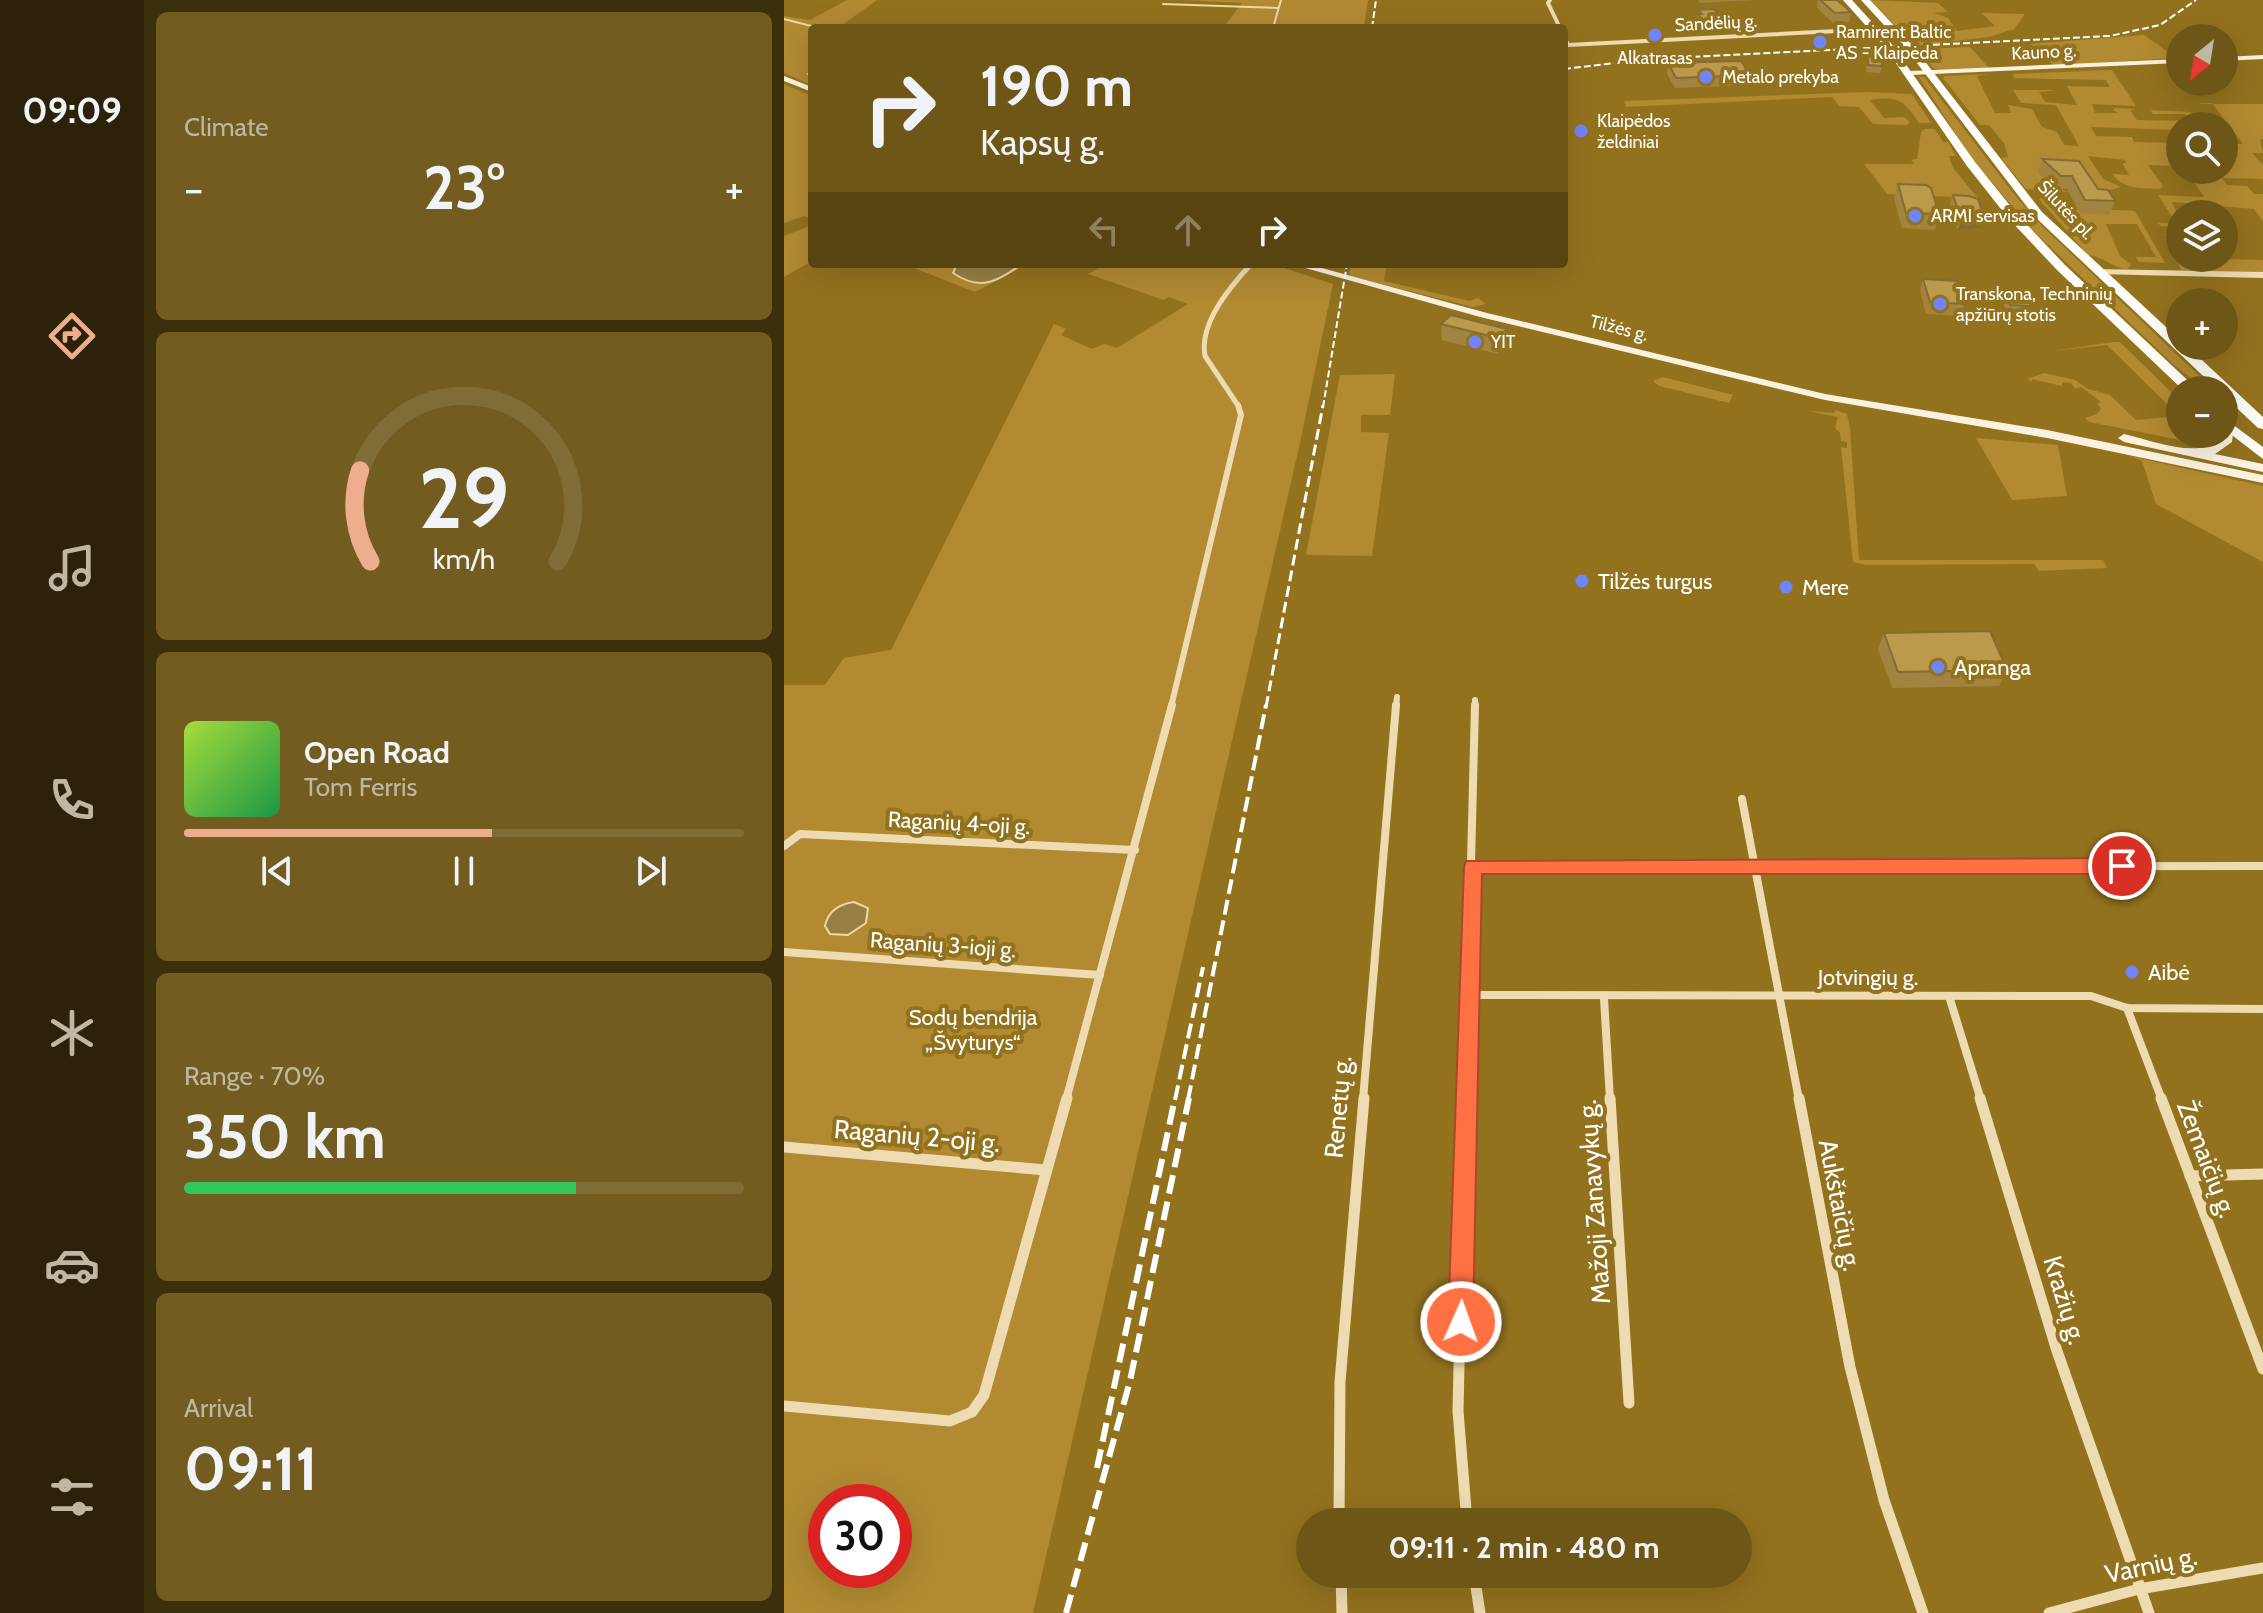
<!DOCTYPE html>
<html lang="en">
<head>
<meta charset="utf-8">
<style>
  body { margin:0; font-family:Cabin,sans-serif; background:#735c1f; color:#f1f3f6; height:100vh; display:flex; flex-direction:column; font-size:30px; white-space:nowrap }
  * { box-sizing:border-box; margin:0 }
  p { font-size:26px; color:#bfb7a1 }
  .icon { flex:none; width:44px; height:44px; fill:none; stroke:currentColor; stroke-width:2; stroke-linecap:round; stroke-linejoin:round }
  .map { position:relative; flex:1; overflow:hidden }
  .side { display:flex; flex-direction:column; gap:12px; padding:12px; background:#3c2f0c; width:640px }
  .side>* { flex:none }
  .top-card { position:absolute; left:24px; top:24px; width:760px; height:244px; border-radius:8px; box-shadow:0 8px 32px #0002; background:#6e5616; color:#f1f3f6; overflow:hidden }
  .needle { width:52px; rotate:210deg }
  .tools { position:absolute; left:1382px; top:24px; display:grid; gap:16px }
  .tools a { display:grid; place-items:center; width:72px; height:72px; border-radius:50%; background:#6e5616; box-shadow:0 8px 32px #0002; font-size:40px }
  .speed { position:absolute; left:24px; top:1484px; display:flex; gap:16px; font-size:40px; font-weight:700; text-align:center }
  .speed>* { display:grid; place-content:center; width:104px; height:104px; border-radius:50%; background:#6e5616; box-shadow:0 8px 32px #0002; line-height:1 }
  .speed .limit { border:12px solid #d22; background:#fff; color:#111 }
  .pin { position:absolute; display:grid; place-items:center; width:68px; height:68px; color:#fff; margin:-34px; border:4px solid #fff; border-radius:50%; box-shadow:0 2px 8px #0007 }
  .me { position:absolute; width:88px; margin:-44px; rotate:2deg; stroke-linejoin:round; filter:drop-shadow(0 0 6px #0008) }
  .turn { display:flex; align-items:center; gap:28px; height:168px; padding:0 40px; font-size:36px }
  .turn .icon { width:104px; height:104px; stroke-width:2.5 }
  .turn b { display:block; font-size:56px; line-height:68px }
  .lanes { display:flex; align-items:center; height:76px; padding:0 40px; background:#0003; justify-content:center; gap:40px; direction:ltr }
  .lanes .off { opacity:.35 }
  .big { font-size:60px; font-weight:700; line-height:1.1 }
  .side .card { flex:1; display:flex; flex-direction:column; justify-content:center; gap:12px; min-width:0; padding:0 28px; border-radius:12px; background:#735c1f }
  .side .dial { align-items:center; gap:0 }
  .dial svg { height:208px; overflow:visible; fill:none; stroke:#806c35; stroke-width:7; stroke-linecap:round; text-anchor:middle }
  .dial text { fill:#f1f3f6; stroke:none }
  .song { display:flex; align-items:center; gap:24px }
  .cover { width:96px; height:96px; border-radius:12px; background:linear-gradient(135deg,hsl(80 70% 55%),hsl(140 70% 35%)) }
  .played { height:8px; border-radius:4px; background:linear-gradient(90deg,#eead8d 55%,#806c35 55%) }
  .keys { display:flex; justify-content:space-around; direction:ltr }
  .heat { display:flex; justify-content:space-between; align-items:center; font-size:44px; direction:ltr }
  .charge { height:12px; border-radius:6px; background:linear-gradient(90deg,#34c759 70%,#806c35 0) }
  .trip { position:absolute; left:512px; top:1508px; width:456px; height:80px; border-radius:40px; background:#6e5616; box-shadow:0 8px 32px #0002; font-weight:700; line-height:80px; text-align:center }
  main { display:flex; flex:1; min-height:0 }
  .tab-bar { display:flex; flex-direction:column; width:144px; justify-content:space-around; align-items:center; background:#2c2209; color:#bfb7a1 }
  .tab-bar .icon { width:56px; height:56px }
  .tab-bar .active { color:#eead8d }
  .tab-bar b { font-size:36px; color:#f1f3f6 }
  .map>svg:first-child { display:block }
  .green { fill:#b18a32; fill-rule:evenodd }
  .water { fill:#977f44; stroke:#f0d8a4; stroke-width:2 }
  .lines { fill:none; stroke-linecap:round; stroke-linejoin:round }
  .stream { stroke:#f0d8a4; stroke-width:2 }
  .minor-far4 { stroke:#eedbb1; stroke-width:4 }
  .minor-far3 { stroke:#eedbb1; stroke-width:5 }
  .minor-far2 { stroke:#eedbb1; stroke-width:6 }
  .minor-far1 { stroke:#eedbb1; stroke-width:8 }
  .minor { stroke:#eedbb1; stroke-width:11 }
  .tertiary { fill:#eedbb1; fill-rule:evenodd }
  .secondary { fill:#faf2de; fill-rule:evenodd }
  .primary { fill:#fffdf8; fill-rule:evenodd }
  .rail-far3 { stroke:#fff; stroke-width:2; stroke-dasharray:7 3; stroke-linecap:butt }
  .rail-far2 { stroke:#fff; stroke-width:3; stroke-dasharray:11 5; stroke-linecap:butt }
  .rail-far1 { stroke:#fff; stroke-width:4; stroke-dasharray:15 6; stroke-linecap:butt }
  .rail { stroke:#fff; stroke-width:6; stroke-dasharray:19 8; stroke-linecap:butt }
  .wall { fill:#a28440 }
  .shaded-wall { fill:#846c34 }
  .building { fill:#bc9a4b; stroke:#846c34; stroke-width:2 }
  .route { fill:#ff7043; stroke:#a6492c; stroke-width:2 }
  .poi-dot { fill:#7084fc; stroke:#93721e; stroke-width:3 }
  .labels { text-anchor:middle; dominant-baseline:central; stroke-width:8; stroke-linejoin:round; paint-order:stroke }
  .far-street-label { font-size:18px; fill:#fff; stroke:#93721e }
  .far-poi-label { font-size:18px; fill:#fff; stroke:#93721e; text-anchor:start }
  .poi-label { font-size:22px; fill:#fff; stroke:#93721e; text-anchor:start }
  .street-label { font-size:22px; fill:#fff; stroke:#93721e }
  .park-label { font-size:22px; fill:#fff; stroke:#93721e }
  .near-street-label { font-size:26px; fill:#fff; stroke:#93721e }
</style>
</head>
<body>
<main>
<nav class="tab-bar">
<b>09:09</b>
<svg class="icon active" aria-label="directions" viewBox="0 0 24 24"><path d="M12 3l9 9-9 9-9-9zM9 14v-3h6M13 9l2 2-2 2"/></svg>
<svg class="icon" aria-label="music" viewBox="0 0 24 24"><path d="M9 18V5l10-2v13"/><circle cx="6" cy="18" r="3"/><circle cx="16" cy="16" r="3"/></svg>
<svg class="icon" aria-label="phone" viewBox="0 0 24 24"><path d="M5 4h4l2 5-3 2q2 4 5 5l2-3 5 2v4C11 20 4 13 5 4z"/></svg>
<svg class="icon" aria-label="climate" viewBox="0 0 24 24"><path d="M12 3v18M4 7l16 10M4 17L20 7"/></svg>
<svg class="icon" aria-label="car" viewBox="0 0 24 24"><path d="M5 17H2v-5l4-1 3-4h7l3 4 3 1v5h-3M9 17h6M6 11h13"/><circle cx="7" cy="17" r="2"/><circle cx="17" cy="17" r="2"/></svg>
<svg class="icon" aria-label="filters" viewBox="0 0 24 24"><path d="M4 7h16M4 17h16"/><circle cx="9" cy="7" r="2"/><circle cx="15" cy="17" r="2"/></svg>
</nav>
<section class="side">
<div class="card"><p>Climate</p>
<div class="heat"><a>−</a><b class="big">23°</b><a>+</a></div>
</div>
<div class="card dial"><svg viewBox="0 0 100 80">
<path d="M14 69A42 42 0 1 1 86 69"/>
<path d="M14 69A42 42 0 0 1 10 34" stroke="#eead8d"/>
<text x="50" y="56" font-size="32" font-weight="700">29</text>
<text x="50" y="72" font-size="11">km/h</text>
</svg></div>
<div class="card">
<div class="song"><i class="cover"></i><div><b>Open Road</b><p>Tom Ferris</p></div></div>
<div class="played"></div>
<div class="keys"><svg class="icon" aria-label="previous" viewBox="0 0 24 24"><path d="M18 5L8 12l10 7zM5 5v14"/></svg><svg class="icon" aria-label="pause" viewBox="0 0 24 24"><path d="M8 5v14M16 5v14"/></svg><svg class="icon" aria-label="next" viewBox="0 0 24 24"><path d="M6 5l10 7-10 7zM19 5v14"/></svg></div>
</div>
<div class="card"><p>Range · 70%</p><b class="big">350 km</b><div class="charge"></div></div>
<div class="card"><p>Arrival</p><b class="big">09:11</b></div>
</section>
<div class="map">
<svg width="1479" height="1613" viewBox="0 0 1479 1613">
  <rect width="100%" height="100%" fill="#93721e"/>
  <!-- green -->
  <g class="green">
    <polygon points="63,0 93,0 54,28 28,28 28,47 23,51 28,54 28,85 0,73 0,16 26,20"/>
    <polygon points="398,0 584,0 580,28 439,28 458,3"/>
    <polygon points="1086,0 1154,3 1164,12 1150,13 1164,18 1173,31 1211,26 1198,13 1241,14 1230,29 1205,37 1130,46"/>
    <polygon points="1360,35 1392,58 1270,65 1246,44"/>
    <polygon points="1186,47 1206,69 1156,70 1149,68 1134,49"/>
    <path d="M1328,70L1352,106L1308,104L1311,113H1334L1329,110L1331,108L1355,109L1346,110L1353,120L1405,121L1401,114H1369L1367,110L1406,112L1418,126H1396V130L1307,127L1312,136L1348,137L1350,142L1396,143V166L1364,165L1379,186L1376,189C1358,188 1340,190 1328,174L1345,175L1338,163H1342L1341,160L1304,156L1319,179L1337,187L1315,193L1305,173L1255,172L1272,189L1288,192L1242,189L1217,158L1224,157L1220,143L1205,125H1196L1159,78L1161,76L1204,74L1193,76L1211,113H1227L1224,105L1248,109L1258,127L1273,132L1280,145L1295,146L1272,105L1237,103L1229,90H1273L1255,92L1261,102L1293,105L1283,86L1326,87L1322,80L1230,78L1229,74Z"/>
    <polygon points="1135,77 1140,77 1229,193 1258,226 1430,390 1422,390 1389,364 1245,227 1186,156"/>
    <polygon points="0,84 28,96 28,219 20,216 0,223"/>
    <path d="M1083,92L1128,94L1147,123H1135C1119,99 1114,96 1086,100L1100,118L1120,117L1126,122L1123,125L1089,124L1075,107L1055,106L1048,97L842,107L840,101Z"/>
    <polygon points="1415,103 1479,104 1479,139 1476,139 1479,153 1468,153 1479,165 1479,179 1438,178 1443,185 1463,186 1470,194 1479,194 1479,221 1470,209 1388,202 1396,219 1396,227 1377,226 1374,223 1392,223 1374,195 1420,197 1402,170 1440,170 1440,139 1447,144 1459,144 1428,103"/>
    <polygon points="1141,129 1151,129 1159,142 1164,142 1172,156 1165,156 1169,168 1194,198 1103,194 1080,164 1130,164 1127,160 1133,159 1137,132"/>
    <path d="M1259,198H1274C1289,209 1332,210 1351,211L1381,263L1355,262L1352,257H1372L1353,224H1322L1336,256L1347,265L1343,269C1328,268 1319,256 1304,255L1255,199Z"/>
    <polygon points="28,225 28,261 0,277 0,236"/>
    <polygon points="1396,233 1396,258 1479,260 1479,273 1397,270 1381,234"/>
    <polygon points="120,264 244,264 191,292"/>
    <path d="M322,264H488L549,284L516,443L249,1613H0V685H41L60,658L107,650L270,324L282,329L277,335L308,349L320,344L333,348L404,304L385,297L380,300L304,274ZM42,1502H110V1570H42Z"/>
    <polygon points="567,264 603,264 600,281 685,301 694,298 702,304 689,307 565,276"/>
    <polygon points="1329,342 1336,342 1396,401 1396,434 1427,434 1426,440 1412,443 1305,422 1301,418 1313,414 1317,409 1314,404 1317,402 1297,387 1291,389 1287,383 1278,382 1278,386 1248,379 1248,382 1243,379 1260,373 1291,380 1304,389 1326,395 1352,420 1395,416 1323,345 1269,351"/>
    <polygon points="611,374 606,415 577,415 577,432 605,433 588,556 522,555 556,375"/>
    <polygon points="879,377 949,395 945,403 875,386 869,381"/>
    <polygon points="1052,410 1063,414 1066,428 1075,560 1319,560 1323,568 1255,571 1250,564 1081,565 1069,562 1057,447 1063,448 1063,442 1057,441 1056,433 1051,428 1054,417 1023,411 1050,413"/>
    <polygon points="1192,438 1274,445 1283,496 1228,500"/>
    <polygon points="1345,456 1479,486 1479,562 1372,504 1358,461"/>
  </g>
  <!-- water -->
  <g class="water">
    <path d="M173,264H238C213,281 197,292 169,273Z"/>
    <path d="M70,902L84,908L82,923L64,935L46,934L41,926C44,911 56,904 70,902Z"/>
  </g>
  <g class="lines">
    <!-- stream -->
    <g class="stream">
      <polyline points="379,4 494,8"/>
      <polyline points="0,19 35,28"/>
      <polyline points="489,28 497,0"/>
      <polyline points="24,74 27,73"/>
    </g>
    <!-- minor-far4 -->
    <g class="minor-far4">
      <polyline points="766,0 764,3 776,28"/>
      <polyline points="780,36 784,45 1092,29"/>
    </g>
    <!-- minor-far3 -->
    <path class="minor-far3" d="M455,407L421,356C415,323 446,287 467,264"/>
    <!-- minor-far2 -->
    <g class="minor-far2">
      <polyline points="387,707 457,415 454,405"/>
      <polyline points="612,707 613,697"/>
      <polyline points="691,707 691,700"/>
    </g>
    <!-- minor-far1 -->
    <g class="minor-far1">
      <polyline points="958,799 1015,1100"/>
      <polyline points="0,846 16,834 351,850"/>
      <polyline points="689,867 1479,866"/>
      <polyline points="0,952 316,975"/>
      <polyline points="686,995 1307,996 1343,1008 1479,1009"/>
      <polyline points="1165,996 1197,1100"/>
      <polyline points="820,998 826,1100"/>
      <polyline points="1343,1008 1378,1100"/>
      <polyline points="282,1100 388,705"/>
      <polyline points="579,1100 612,705"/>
      <polyline points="681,1100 691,705"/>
    </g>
    <!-- minor -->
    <g class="minor">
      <polyline points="681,1098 674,1411 683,1522"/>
      <polyline points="826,1098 845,1403"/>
      <polyline points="1015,1098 1066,1367 1100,1500 1139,1613"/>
      <polyline points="1196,1098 1273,1351 1365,1613"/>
      <polyline points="1377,1098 1479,1369"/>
      <polyline points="0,1147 262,1170"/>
      <polyline points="1406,1176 1479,1174"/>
      <polyline points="0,1406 166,1421 188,1412 200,1395 283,1098"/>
      <polyline points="555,1522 556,1382 580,1098"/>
      <polyline points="557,1574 558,1613"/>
      <polyline points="690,1574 696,1613"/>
      <polyline points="1265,1613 1355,1589 1479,1568"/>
    </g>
    <!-- tertiary -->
    <polygon class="tertiary" points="1310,269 1479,272 1479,278 1313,274 1309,271"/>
    <!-- secondary -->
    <g class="secondary">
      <polygon points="1479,55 1479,59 1440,61 1440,57"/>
      <polygon points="1396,59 1396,63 1126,75 1122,73 1126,71"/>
      <polygon points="0,76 28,87 28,92 0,81"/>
      <polygon points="507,264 523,264 703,313 1041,394 1263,430 1479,475 1479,483 1263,438 1041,400 696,317"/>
      <path d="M1444,422L1450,425L1448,442L1431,454L1479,464V472L1340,442L1334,438L1340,434C1370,441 1410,458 1436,441L1437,434H1440V423Z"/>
    </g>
    <!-- primary -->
    <g class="primary">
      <polygon points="1059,0 1068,0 1106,42 1191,162 1232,213 1281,265 1414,390 1399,390 1273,270 1224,218 1183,166 1100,46"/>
      <polygon points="1077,0 1086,0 1129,46 1258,212 1396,340 1396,346 1403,346 1479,417 1479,429 1474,428 1440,396 1440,390 1434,390 1250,216 1123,50"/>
      <polygon points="1440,418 1479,447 1479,459 1440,429"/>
    </g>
    <!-- rail-far3 -->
    <g class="rail-far3">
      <polyline points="588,28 592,0"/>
      <polyline points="780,69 866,59 1326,36 1376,25 1412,0"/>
      <polyline points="539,407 563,264"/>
    </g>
    <!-- rail-far2 -->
    <polyline class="rail-far2" points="482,707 539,405"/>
    <!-- rail-far1 -->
    <g class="rail-far1">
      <polyline points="391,1100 419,967"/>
      <polyline points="404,1100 482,705"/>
    </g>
    <!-- rail -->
    <g class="rail">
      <polyline points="313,1468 391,1098"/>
      <polyline points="282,1613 346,1381 405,1098"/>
    </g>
  </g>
  <!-- wall -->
  <g class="wall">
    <polygon points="914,0 970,0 916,3"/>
    <polygon points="1034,0 1053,0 1067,12 1065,22 1049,23 1033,8"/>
    <polygon points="914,10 941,22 939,32 920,33 913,23"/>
    <polygon points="1084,54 1098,66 1096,73 1082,72"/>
    <polygon points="884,63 966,75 965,85 891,88 883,74"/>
    <polygon points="1258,159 1314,189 1331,201 1325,215 1296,213 1283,189 1272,189 1254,172"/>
    <polygon points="1114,184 1155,214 1151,230 1118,228 1110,199"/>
    <polygon points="1169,195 1197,228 1174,230 1165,206"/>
    <polygon points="1139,279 1180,304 1177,316 1142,314 1136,291"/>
    <polygon points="1221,292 1247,306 1244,314 1223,313 1218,300"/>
    <polygon points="657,324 723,329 723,344 714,354 658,340"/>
    <polygon points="1100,633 1223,670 1215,686 1108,688 1094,649"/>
  </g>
  <!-- shaded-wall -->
  <g class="shaded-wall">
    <polygon points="1200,217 1197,228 1174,230 1177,219"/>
    <polygon points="723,329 723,344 714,354 714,338"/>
  </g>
  <!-- building -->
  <g class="building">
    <polygon points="1036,0 1053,0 1067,12 1051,13"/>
    <polygon points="930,9 941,22 921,23 914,14 918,14 914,10"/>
    <polygon points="1084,54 1098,55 1098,66 1084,65"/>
    <polygon points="957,61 966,75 892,78 884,63"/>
    <polygon points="1258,159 1295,161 1314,189 1324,190 1331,201 1301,200 1288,176 1277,176"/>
    <polygon points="1114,184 1142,185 1147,188 1155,214 1122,213"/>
    <polygon points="1169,195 1185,196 1194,199 1200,217 1177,219"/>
    <polygon points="1139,279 1173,281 1180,304 1146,302"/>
    <polygon points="1221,292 1242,293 1247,306 1226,305"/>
    <polygon points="667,315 723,329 714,338 657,324"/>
    <polygon points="1206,631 1223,670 1114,672 1100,633"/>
  </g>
  <!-- route -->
  <polygon class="route" points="1338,858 1345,860 1347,866 1345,871 1338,874 698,874 689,1322 685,1331 677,1335 668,1331 664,1322 680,867 682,861"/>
  <!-- markers -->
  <g class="poi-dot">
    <circle cx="871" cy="35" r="8"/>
    <circle cx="1036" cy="42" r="8"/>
    <circle cx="922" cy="77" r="8"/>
    <circle cx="797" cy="131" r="8"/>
    <circle cx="1131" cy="216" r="8"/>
    <circle cx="1156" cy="304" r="8"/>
    <circle cx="691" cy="342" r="8"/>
    <circle cx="798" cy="581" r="8"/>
    <circle cx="1002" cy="587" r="8"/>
    <circle cx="1154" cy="667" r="8"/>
    <circle cx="1348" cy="972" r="8"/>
  </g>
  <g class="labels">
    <!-- far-street labels -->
    <g class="far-street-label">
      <text transform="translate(932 23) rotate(-3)">Sandėlių g.</text>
      <text transform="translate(1260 52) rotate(-3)">Kauno g.</text>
      <text transform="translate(1282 210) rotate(47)">Šilutės pl.</text>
      <text transform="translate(835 328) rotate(14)">Tilžės g.</text>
    </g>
    <!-- far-poi labels -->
    <g class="far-poi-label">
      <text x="1052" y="32">Ramirent Baltic<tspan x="1052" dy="21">AS - Klaipėda</tspan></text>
      <text x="871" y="58" text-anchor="middle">Alkatrasas</text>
      <text x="938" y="77">Metalo prekyba</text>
      <text x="813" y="121">Klaipėdos<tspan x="813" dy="21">želdiniai</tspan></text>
      <text x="1147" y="216">ARMI servisas</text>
      <text x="1172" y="294">Transkona, Techninių<tspan x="1172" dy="21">apžiūrų stotis</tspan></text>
      <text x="707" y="342">YIT</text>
    </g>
    <!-- poi labels -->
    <g class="poi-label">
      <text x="814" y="581">Tilžės turgus</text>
      <text x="1018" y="587">Mere</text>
      <text x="1170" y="667">Apranga</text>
      <text x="1364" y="972">Aibė</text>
    </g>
    <!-- street labels -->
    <g class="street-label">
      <text transform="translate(175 823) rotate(3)">Raganių 4-oji g.</text>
      <text transform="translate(159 945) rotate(4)">Raganių 3-ioji g.</text>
      <text x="1084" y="977">Jotvingių g.</text>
    </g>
    <!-- park labels -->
    <g class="park-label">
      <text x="189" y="1017">Sodų bendrija<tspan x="189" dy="25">„Švyturys“</tspan></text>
    </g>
    <!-- near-street labels -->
    <g class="near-street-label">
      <text transform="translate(554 1107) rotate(-85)">Renetų g.</text>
      <text transform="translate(133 1136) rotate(5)">Raganių 2-oji g.</text>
      <text transform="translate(1423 1159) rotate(69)">Žemaičių g.</text>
      <text transform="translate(810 1202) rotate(-94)">Mažoji Zanavykų g.</text>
      <text transform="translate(1056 1205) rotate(79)">Aukštaičių g.</text>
      <text transform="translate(1281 1300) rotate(73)">Kražių g.</text>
      <text transform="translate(1367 1565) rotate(-12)">Varnių g.</text>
    </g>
  </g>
</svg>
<div class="tools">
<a><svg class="needle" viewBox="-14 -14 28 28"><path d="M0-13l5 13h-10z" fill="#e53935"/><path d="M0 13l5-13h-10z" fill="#bfb7a1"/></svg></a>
<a><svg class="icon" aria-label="search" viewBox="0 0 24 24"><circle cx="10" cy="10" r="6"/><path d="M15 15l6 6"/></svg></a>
<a><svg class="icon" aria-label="layers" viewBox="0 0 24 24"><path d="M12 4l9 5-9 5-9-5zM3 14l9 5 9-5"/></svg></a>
<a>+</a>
<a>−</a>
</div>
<div class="speed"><div class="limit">30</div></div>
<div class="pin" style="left:1338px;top:866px;background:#d93025"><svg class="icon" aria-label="arrive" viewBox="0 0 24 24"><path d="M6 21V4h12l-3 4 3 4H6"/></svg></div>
<svg class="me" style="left:677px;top:1322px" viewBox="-20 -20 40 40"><circle r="17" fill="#ff7043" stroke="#fff" stroke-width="3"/><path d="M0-11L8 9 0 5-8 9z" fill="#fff"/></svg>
<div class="trip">09:11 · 2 min · 480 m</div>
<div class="top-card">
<div class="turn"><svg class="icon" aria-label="right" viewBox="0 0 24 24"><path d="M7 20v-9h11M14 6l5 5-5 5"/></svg><div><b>190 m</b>Kapsų g.</div></div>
<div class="lanes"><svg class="icon off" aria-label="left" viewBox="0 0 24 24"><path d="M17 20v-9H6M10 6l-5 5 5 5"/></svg><svg class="icon off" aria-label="ahead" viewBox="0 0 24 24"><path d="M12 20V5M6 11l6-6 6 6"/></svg><svg class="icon" aria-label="right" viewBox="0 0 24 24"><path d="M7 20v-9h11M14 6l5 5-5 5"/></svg></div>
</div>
</div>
</main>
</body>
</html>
